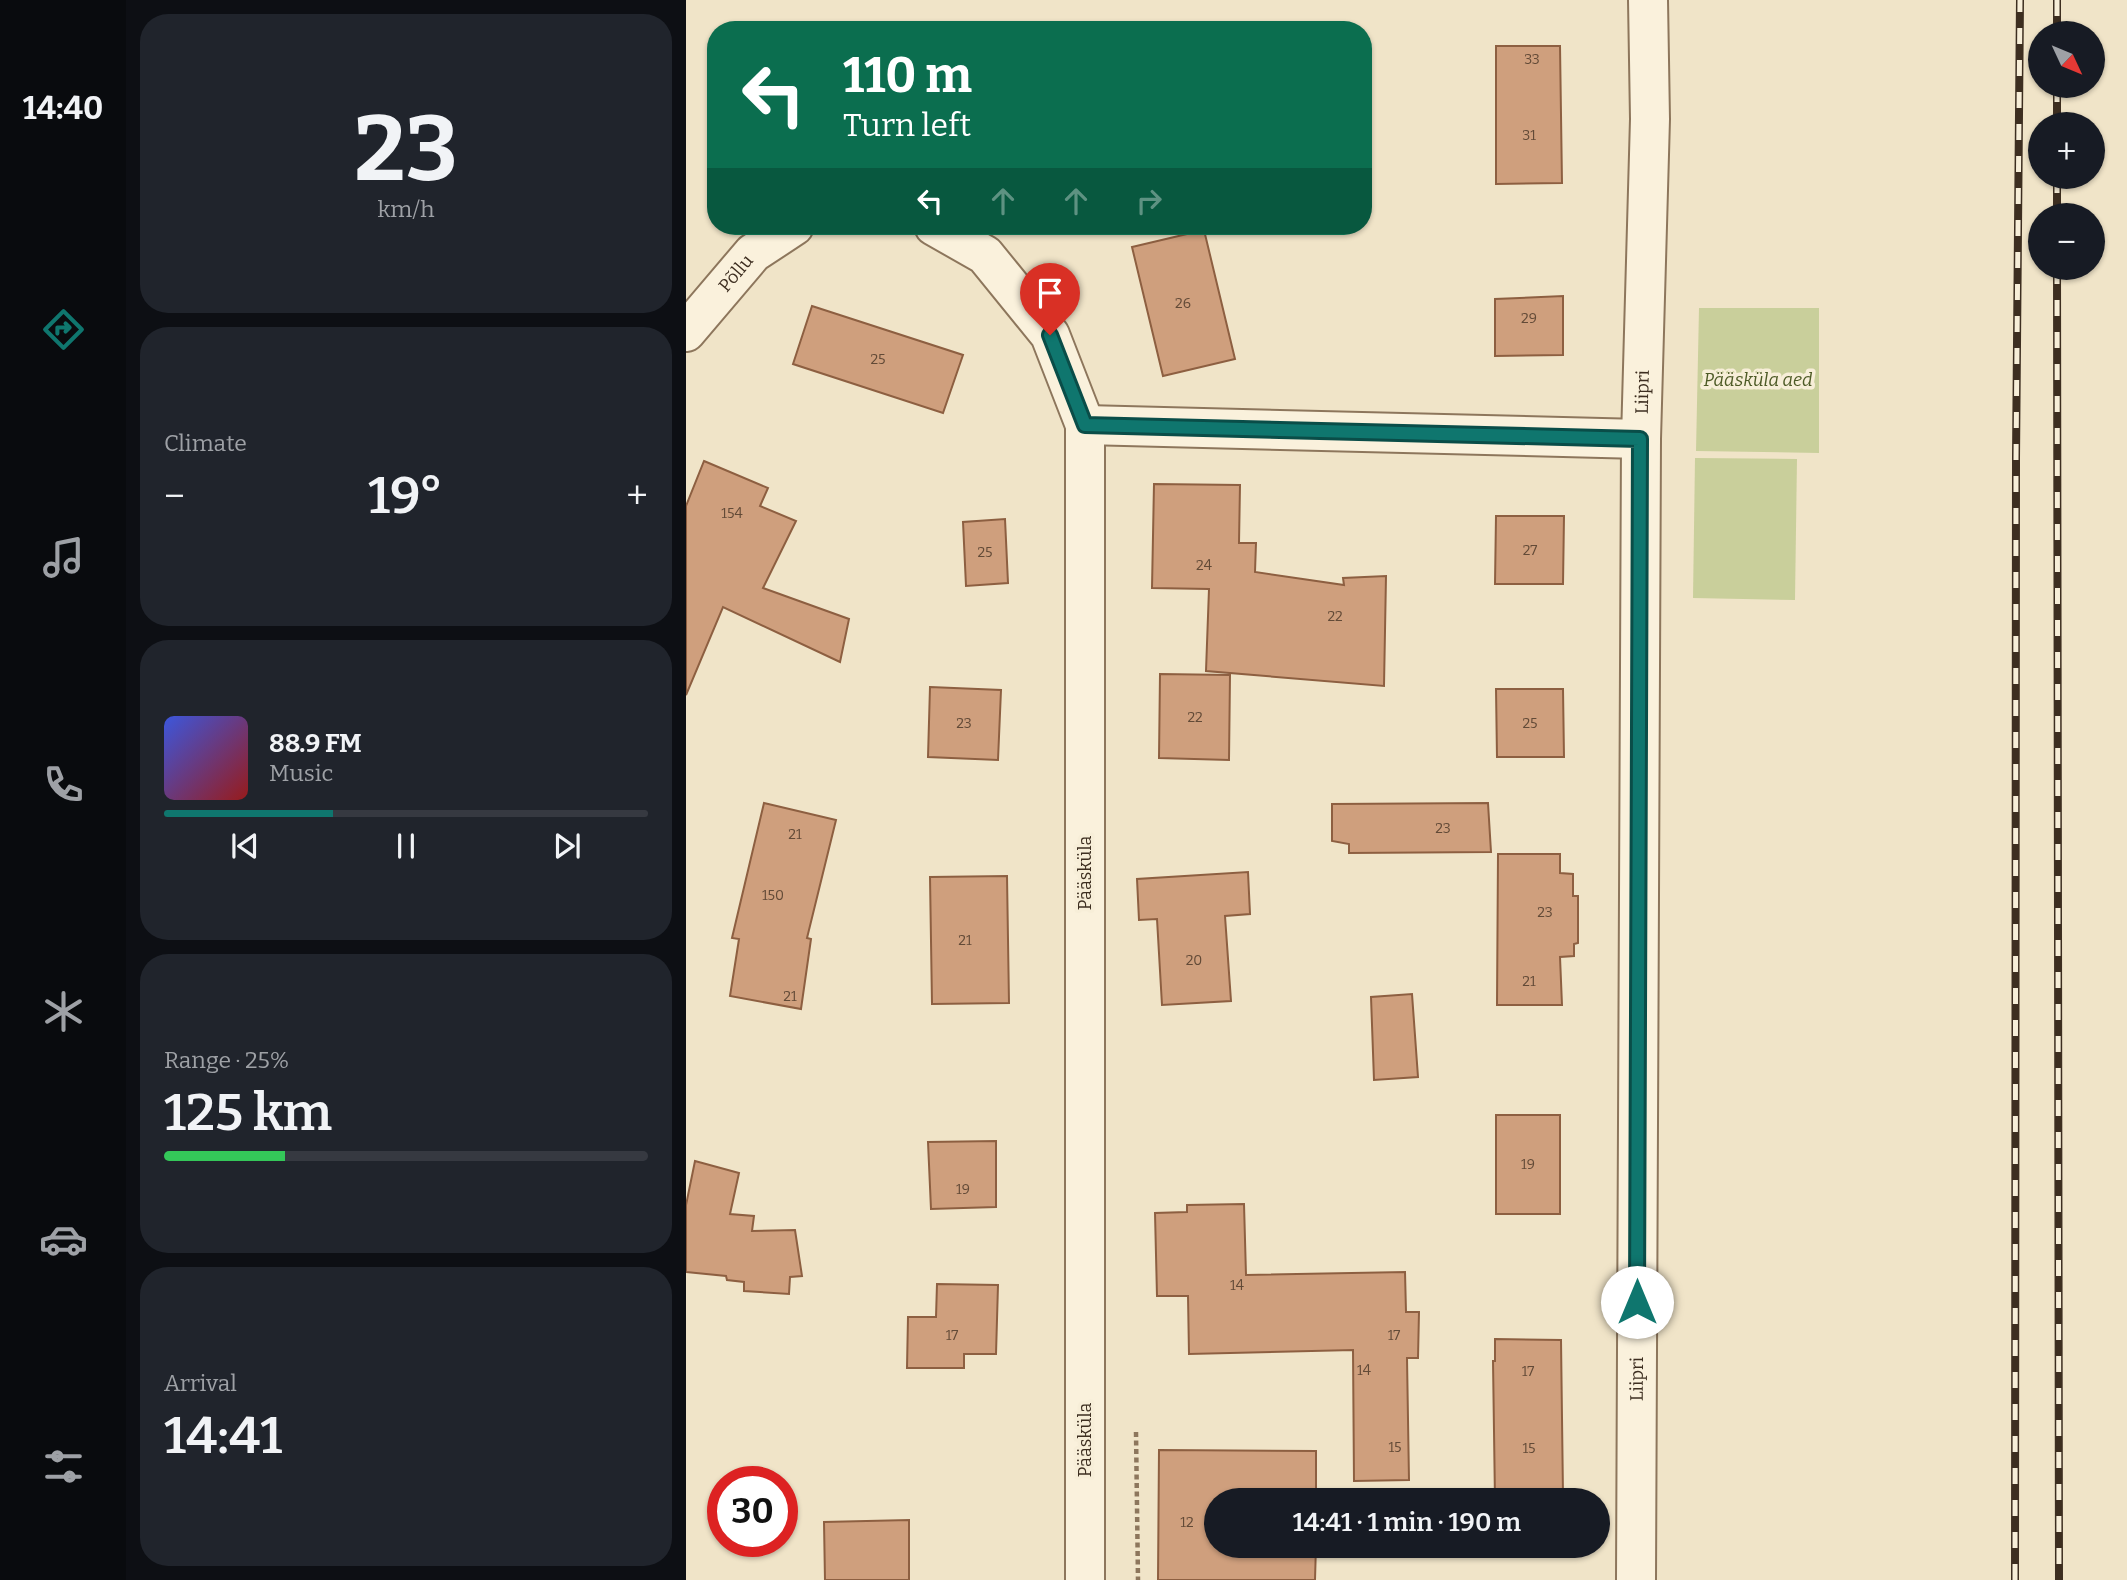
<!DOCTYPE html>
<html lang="en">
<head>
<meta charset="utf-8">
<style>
  body { margin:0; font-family:Bitter,serif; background:#20242c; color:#f1f3f6; height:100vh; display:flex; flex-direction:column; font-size:26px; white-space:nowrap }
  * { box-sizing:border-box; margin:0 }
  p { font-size:23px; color:#9ea1a6 }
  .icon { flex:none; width:38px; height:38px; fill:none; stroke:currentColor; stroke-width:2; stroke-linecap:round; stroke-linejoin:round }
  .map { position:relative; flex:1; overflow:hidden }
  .drawer { display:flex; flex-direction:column; gap:14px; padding:14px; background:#0d0f14; width:560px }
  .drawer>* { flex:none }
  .banner { position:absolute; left:21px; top:21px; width:665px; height:214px; border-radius:28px; box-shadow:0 2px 5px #0004; background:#0b6e4f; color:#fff; overflow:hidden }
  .needle { width:46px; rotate:134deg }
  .controls { position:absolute; left:1342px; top:21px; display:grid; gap:14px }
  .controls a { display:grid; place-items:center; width:77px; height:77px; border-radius:50%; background:#171b24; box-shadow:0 2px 5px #0004; font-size:35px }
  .speed { position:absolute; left:21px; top:1466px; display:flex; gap:14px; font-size:35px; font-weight:700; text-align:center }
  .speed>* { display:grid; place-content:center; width:91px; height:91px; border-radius:50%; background:#171b24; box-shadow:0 2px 5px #0004; line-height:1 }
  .speed .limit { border:10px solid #d22; background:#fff; color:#111 }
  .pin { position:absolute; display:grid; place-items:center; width:60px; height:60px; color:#fff; margin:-72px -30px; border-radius:50% 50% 50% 0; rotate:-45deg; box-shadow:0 0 7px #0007 }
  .pin .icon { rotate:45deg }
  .me { position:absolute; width:77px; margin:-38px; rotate:0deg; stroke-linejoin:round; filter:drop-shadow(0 0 5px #0008) }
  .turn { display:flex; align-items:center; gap:24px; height:147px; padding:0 21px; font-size:32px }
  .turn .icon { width:91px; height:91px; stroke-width:2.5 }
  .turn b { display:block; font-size:49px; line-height:60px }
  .lanes { display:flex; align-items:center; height:66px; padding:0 21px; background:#0003; justify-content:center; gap:35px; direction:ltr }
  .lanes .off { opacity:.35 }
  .big { font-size:52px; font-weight:600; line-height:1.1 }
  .drawer .widget { flex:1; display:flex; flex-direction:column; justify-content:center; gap:10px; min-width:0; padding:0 24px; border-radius:28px; background:#20242c }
  .drawer .dial { align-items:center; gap:0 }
  .dial b { font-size:91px; line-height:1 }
  .song { display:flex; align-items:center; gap:21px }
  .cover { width:84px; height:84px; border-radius:10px; background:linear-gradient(135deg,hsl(230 70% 55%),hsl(0 70% 35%)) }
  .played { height:7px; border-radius:4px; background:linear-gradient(90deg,#0f766e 35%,#363941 35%) }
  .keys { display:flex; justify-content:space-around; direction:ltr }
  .heat { display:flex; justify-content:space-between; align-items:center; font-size:38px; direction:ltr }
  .charge { height:10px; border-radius:5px; background:linear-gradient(90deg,#34c759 25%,#363941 0) }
  .trip { position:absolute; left:518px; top:1488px; width:406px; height:70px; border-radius:35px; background:#171b24; box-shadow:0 2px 5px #0004; font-weight:600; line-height:70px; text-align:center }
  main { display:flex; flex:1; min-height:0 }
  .tabs { display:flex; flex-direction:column; width:126px; justify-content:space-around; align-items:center; background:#090b0e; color:#9ea1a6 }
  .tabs .icon { width:49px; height:49px }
  .tabs .on { color:#0f766e }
  .tabs b { font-size:32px; color:#f1f3f6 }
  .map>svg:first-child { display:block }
  .green { fill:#c9cf9b }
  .building { fill:#cf9f7d; stroke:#8d5f41; stroke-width:2 }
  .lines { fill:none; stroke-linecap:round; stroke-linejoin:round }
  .minor-casing { stroke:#8d765c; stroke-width:42 }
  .path { stroke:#8d765c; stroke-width:4.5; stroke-dasharray:5 3.5; stroke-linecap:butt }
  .minor { stroke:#faf1dc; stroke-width:38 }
  .rail-casing { stroke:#3d2e20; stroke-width:8 }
  .rail { stroke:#f7eed8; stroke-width:5; stroke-dasharray:16; stroke-linecap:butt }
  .route-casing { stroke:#0a4d48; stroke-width:18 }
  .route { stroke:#0f766e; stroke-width:12 }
  .labels { text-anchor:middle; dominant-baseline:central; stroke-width:7; stroke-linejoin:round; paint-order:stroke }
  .number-label { font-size:14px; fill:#624a37 }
  .street-label { font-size:18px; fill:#3d2e20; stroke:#f7eed8 }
  .park-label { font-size:18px; font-style:italic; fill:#4d5a26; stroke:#f7eed8 }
</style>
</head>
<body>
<main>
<nav class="tabs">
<b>14:40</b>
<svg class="icon on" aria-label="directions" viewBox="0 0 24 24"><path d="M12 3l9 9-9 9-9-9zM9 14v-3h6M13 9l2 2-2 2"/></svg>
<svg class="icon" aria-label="music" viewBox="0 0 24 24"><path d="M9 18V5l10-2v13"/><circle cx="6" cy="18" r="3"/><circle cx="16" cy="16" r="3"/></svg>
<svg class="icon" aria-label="phone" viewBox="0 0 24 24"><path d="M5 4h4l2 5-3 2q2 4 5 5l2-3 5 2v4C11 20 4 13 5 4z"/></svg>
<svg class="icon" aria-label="climate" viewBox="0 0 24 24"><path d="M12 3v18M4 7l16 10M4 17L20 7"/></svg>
<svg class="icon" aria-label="car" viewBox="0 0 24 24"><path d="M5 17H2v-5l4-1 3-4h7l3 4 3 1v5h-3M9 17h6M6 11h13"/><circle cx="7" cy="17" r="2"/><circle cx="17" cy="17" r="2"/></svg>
<svg class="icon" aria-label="filters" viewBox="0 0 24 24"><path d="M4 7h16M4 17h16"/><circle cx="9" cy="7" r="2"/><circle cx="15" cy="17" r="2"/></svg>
</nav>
<section class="drawer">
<div class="widget dial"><b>23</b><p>km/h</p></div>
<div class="widget"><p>Climate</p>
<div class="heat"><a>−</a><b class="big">19°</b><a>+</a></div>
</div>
<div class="widget">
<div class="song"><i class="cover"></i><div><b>88.9 FM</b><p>Music</p></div></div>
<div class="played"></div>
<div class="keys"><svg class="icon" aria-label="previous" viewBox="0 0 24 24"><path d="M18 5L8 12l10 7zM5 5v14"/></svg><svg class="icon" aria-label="pause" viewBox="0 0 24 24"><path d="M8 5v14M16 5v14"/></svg><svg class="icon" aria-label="next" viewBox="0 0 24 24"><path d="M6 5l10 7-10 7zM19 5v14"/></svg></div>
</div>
<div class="widget"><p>Range · 25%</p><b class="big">125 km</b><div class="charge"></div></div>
<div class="widget"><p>Arrival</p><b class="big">14:41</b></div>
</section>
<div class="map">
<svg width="1441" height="1580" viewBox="0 0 1441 1580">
  <rect width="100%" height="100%" fill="#f0e4c8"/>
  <!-- green -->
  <g class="green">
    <polygon points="1013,308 1133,308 1133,453 1010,451"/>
    <polygon points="1009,458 1111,459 1109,600 1007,598"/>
  </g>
  <!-- building -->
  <g class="building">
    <polygon points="810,46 874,46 876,183 810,184"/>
    <polygon points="518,230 549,359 477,376 446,247"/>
    <polygon points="877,296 877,355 809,356 809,299"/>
    <polygon points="126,306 277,355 257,413 107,364"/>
    <polygon points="18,461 82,488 74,506 110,521 77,588 163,619 154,662 37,607 0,695 0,506"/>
    <polygon points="468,484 554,485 553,543 570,543 569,572 658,585 657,578 700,576 698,686 520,671 523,589 466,588"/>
    <polygon points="810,516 878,516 877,584 809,584"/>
    <polygon points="319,519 322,583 280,586 277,522"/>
    <polygon points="474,674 544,675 543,760 473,758"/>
    <polygon points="244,687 315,690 312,760 242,757"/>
    <polygon points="810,689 877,689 878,757 811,757"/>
    <polygon points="78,803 150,820 121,938 125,939 115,1009 44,996 53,939 46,938"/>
    <polygon points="802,803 805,852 663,853 663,844 646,841 646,804"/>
    <polygon points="812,854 874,854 874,873 887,874 887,896 892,896 892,943 888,944 888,956 874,957 876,1005 811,1005"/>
    <polygon points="562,872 564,914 539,916 545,1001 476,1005 471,919 453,920 451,879"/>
    <polygon points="321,876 323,1003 246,1004 244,877"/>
    <polygon points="726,994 732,1077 688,1080 685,997"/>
    <rect x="810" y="1115" width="64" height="99"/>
    <polygon points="310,1141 310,1207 245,1209 242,1142"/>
    <polygon points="9,1161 53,1173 44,1214 68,1216 66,1231 109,1230 116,1276 104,1277 103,1294 58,1291 58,1282 41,1280 40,1276 0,1272 0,1205"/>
    <polygon points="558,1204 560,1275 719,1272 720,1312 733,1312 732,1358 721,1358 723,1480 668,1481 667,1350 503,1354 502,1296 471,1296 469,1213 501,1212 501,1205"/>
    <polygon points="251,1284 312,1285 310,1354 278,1354 278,1368 221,1368 222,1317 250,1317"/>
    <polygon points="809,1339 875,1340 877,1495 850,1497 850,1500 809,1500 807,1361 809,1361"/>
    <polygon points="473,1450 630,1451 630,1500 530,1500 530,1545 630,1545 629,1580 472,1580"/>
    <polygon points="223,1520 223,1580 139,1580 138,1522"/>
  </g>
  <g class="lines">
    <!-- minor casing -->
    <g class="minor-casing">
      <g id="minor">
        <polyline points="248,226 299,255 364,335 399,425 399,1580"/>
        <path id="s1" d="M0,332L67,253L108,226"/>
        <polyline points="399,425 955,439"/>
        <path id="s2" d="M950,1580L955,439L964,119L962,0"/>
      </g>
    </g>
    <!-- path -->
    <polyline class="path" points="450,1432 452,1580"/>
    <!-- minor -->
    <use href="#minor" class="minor"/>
    <!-- rail casing -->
    <g class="rail-casing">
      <g id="rail">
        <polyline points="1371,0 1371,33"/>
        <polyline points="1371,86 1371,124"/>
        <polyline points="1371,177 1371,215"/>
        <polyline points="1371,268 1373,1580"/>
        <polyline points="1329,1580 1330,459 1334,0"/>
      </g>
    </g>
    <!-- rail -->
    <use href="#rail" class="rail"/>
  </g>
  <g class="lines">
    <!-- route casing -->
    <g class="route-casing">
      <polyline id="route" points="364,335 399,425 954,439 951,1302"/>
    </g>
    <!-- route -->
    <use href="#route" class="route"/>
  </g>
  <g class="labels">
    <!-- number labels -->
    <g class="number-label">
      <text x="846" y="59">33</text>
      <text x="843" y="135">31</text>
      <text x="497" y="303">26</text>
      <text x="843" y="318">29</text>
      <text x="192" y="359">25</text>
      <text x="46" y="513">154</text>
      <text x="844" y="550">27</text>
      <text x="299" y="552">25</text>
      <text x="518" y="565">24</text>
      <text x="649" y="616">22</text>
      <text x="509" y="717">22</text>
      <text x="278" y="723">23</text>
      <text x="844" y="723">25</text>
      <text x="757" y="828">23</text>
      <text x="109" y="834">21</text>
      <text x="87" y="895">150</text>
      <text x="859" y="912">23</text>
      <text x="279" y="940">21</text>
      <text x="508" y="960">20</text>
      <text x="843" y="981">21</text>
      <text x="104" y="996">21</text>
      <text x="842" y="1164">19</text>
      <text x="277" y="1189">19</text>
      <text x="551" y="1285">14</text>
      <text x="266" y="1335">17</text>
      <text x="708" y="1335">17</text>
      <text x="678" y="1370">14</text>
      <text x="842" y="1371">17</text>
      <text x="709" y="1447">15</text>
      <text x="843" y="1448">15</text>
      <text x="501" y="1522">12</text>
    </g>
    <!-- street labels -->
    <g class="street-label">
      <text stroke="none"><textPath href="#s1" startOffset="77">Põllu</textPath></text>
      <text stroke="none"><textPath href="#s2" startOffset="1188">Liipri</textPath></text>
      <text transform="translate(399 873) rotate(-90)">Pääsküla</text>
      <text stroke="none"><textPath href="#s2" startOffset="201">Liipri</textPath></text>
      <text transform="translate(399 1440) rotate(-90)">Pääsküla</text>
    </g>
    <!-- park labels -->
    <g class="park-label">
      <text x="1072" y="380">Pääsküla aed</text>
    </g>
  </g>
</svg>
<div class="controls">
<a><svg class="needle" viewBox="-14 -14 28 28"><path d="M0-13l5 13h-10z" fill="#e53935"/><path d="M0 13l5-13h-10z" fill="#9ea1a6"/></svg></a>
<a>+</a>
<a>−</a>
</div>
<div class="speed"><div class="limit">30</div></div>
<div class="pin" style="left:364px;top:335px;background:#d93025"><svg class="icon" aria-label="arrive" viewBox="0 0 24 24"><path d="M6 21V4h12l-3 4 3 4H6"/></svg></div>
<svg class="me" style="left:951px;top:1302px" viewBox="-20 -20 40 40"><circle r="19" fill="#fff"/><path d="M0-13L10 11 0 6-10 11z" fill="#0f766e"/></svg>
<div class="trip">14:41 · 1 min · 190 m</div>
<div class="banner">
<div class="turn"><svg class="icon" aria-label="left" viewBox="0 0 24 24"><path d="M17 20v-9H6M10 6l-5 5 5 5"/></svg><div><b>110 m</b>Turn left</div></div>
<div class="lanes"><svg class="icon" aria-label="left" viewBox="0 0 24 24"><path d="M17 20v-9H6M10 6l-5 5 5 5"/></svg><svg class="icon off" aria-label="ahead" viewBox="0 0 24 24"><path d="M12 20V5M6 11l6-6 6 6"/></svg><svg class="icon off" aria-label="ahead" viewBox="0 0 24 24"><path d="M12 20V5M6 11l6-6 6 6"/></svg><svg class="icon off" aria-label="right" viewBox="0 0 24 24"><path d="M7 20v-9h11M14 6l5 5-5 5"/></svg></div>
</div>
</div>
</main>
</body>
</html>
